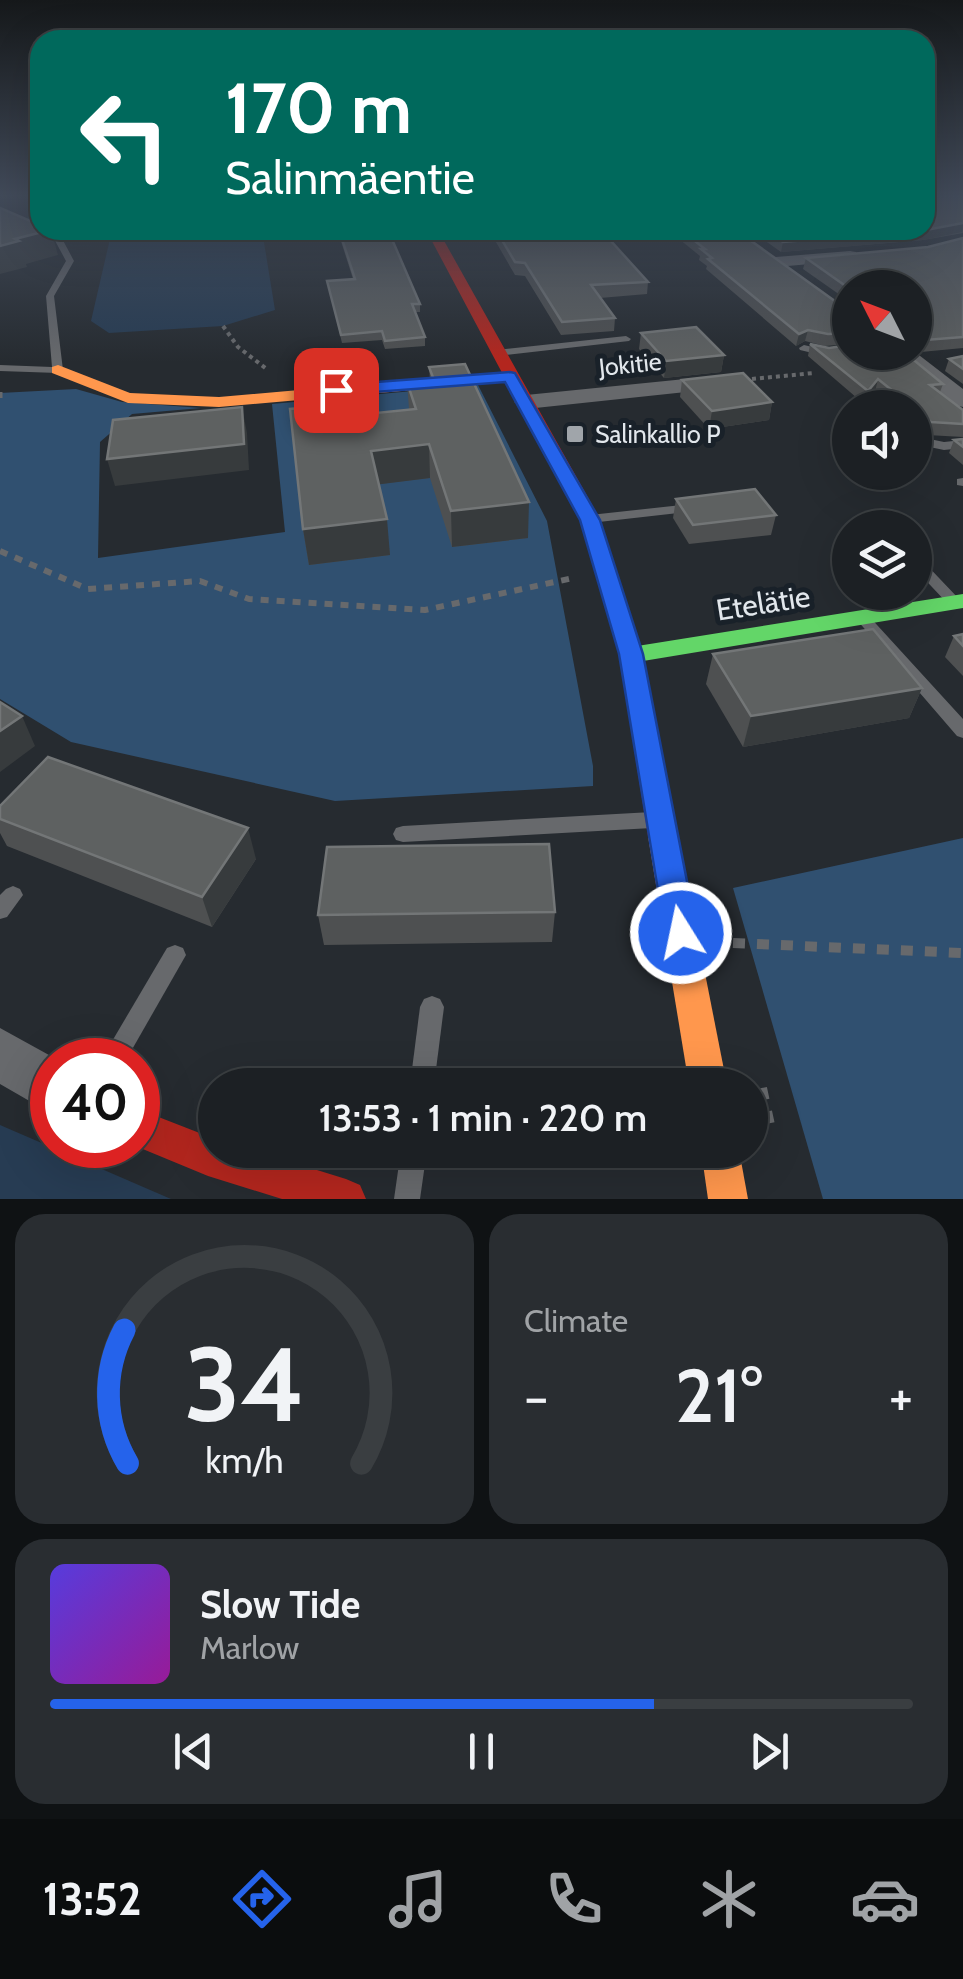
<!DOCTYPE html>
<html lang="en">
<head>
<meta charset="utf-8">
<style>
  body { margin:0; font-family:Cabin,sans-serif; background:#292d31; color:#f1f3f6; height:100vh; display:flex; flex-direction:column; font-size:38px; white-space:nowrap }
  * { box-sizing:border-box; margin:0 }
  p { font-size:32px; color:#a0a3a6 }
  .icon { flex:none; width:55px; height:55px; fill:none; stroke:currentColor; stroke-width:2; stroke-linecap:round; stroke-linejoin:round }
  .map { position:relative; height:1199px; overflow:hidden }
  .side { display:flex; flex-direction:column; gap:15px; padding:15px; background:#0f1214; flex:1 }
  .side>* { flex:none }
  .guide { position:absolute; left:30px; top:30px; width:905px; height:210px; border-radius:30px; box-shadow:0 10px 40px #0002,0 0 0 2px #3a3e41; background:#00695c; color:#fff; overflow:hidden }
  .needle { width:65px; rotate:312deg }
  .fabs { position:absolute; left:832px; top:270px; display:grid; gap:20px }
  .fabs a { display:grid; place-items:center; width:100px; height:100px; border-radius:50%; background:#1c2024; box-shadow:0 10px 40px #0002,0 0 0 2px #3a3e41; font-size:50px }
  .speed { position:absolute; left:30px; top:1038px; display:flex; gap:20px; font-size:50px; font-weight:700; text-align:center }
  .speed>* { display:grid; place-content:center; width:130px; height:130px; border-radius:50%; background:#1c2024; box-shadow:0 10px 40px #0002,0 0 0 2px #3a3e41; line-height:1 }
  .speed .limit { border:15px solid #d22; background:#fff; color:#111 }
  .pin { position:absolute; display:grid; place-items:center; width:85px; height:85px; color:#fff; margin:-42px; border-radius:20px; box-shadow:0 5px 15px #0006 }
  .me { position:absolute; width:110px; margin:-55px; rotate:350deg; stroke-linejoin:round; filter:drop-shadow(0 0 8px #0008) }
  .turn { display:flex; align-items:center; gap:35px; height:210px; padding:0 30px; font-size:45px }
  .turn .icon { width:130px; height:130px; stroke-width:2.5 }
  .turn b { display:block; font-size:70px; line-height:85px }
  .big { font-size:75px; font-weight:600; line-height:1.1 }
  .side .card { flex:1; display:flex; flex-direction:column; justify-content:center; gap:15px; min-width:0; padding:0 35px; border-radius:30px; background:#292d31 }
  .side .dial { align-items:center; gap:0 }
  .dial svg { height:260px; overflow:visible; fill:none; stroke:#3a3e41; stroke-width:7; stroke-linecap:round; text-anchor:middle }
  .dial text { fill:#f1f3f6; stroke:none }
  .song { display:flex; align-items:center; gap:30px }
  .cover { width:120px; height:120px; border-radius:15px; background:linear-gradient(135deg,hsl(250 70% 55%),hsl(300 70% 35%)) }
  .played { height:10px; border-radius:5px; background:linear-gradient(90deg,#2563eb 70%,#3a3e41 70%) }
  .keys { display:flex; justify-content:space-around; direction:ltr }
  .heat { display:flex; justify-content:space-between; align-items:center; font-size:55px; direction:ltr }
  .side .tiles { flex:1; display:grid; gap:15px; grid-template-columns:1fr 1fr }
  .card:last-child { grid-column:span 2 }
  .trip { position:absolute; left:198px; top:1068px; width:570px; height:100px; border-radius:50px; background:#1c2024; box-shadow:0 10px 40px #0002,0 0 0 2px #3a3e41; font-weight:600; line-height:100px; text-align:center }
  .tabs { display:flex; height:160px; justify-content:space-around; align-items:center; background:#0b0d0e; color:#a0a3a6 }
  .tabs .icon { width:70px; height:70px }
  .tabs .selected { color:#2563eb }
  .tabs b { font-size:45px; color:#f1f3f6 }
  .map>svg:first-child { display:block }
  .green { fill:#273c53 }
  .forest { fill:#305070 }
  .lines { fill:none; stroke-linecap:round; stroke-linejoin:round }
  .path-far3 { stroke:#67696c; stroke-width:4; stroke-dasharray:4 4; stroke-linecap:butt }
  .path-far2 { stroke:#67696c; stroke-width:5; stroke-dasharray:6 6; stroke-linecap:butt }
  .path-far1 { stroke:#67696c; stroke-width:6; stroke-dasharray:8 8; stroke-linecap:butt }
  .path { stroke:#67696c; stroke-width:10; stroke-dasharray:12 12; stroke-linecap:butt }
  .lane { fill:#67696c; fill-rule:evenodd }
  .street { fill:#67696c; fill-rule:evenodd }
  .fast { fill:#63d668; fill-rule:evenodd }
  .slow { fill:#ff974d; fill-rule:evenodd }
  .jam { fill:#b3261e; fill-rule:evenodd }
  .wall { fill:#4e5051 }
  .shaded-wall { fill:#373b3d }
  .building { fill:#5e6161; stroke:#737677; stroke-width:2.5 }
  .route { fill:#2563eb; stroke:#184099; stroke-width:2.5 }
  .poi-dot { fill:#a0a5aa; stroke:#192129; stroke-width:4 }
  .labels { text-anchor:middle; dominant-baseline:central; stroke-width:10; stroke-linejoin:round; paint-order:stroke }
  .far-street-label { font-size:25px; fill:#e2e7ec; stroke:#192129 }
  .far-poi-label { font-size:25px; fill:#e2e7ec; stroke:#192129; text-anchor:start }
  .street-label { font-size:30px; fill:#e2e7ec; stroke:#192129 }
</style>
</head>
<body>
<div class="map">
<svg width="963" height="1199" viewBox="0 0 963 1199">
  <rect width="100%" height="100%" fill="#262b30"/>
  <!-- green -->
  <g class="green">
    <polygon points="112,230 262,230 275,310 223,326 109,333 91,321"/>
    <polygon points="0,1125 171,1199 0,1199"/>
  </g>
  <!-- forest -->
  <g class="forest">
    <polygon points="478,385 547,521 593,766 593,786 335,801 71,742 0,699 0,393 76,389 122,402 201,408 132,414 100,442 98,558 285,532 272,404"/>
    <polygon points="963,838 963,1199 823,1199 733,888"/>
  </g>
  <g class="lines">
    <!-- path-far3 -->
    <g class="path-far3">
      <polyline points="223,326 238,347 268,370"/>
      <polyline points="752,379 814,373"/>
    </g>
    <!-- path-far2 -->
    <polyline class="path-far2" points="0,392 0,400"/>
    <!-- path-far1 -->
    <polyline class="path-far1" points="0,551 88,589 200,581 249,599 425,610 573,578"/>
    <!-- path -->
    <g class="path">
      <polyline points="733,943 963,953"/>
      <polyline points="762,1088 770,1125"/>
    </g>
    <!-- lane -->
    <g class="lane">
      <polygon points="41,230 58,231 74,261 54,296 63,370 58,373 0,371 0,365 52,367 46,296 66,261 52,235"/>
      <polygon points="626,336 631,339 629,341 497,356 492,353 497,350"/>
      <polygon points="804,345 825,350 850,347 850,352 852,352 825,356 800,350 799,348"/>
      <polygon points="915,436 944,442 963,440 963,448 944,450 915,444"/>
      <polygon points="963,478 963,486 957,485 957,479"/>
      <polygon points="691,504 696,505 698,508 696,511 590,523 583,519 590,515"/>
      <polygon points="915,557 920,558 959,599 962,602 959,605 949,605 915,569"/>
      <polygon points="862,612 867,614 963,719 963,738 957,736 857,620 854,617 857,614"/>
      <polygon points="652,812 659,814 662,820 659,826 652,828 403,842 396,840 393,834 396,828 403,826"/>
      <polygon points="13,886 20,889 23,895 7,917 0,919 0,895 6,889"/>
      <polygon points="175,945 183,948 186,955 126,1060 101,1060 167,948"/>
      <polygon points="432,996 440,999 444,1007 434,1085 410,1085 420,1007 424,999"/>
      <polygon points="401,1150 427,1150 420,1199 394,1199"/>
    </g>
    <!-- street -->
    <g class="street">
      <polygon points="850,251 856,252 856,260 776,267 767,262 776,257"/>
      <polygon points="890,352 915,352 963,389 963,407 955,405"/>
      <polygon points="725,375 733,377 737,382 733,387 526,409 514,402 526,395"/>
      <polygon points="0,1028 58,1060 52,1060 52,1114 0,1084"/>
    </g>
    <!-- fast -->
    <polygon class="fast" points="963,594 963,608 631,663 619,655 631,647"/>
    <!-- slow -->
    <g class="slow">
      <polygon points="58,365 130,393 219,397 469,375 477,380 469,385 219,407 128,403 52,373 52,367"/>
      <polygon points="663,824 673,827 678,836 727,1085 689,1085 648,836 653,827"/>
      <polygon points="701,1150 739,1150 748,1199 708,1199"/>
    </g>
    <!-- jam -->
    <g class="jam">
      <polygon points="426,230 438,230 600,519 643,655 678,836 673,845 663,848 653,845 648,836 619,655 580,519"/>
      <polygon points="138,1109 215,1139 215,1150 252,1150 346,1179 360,1185 366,1199 282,1199 208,1176 133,1145 138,1145"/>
    </g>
  </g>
  <!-- wall -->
  <g class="wall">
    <polygon points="963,194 963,233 923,240 781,252 750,230 925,230"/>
    <polygon points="317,230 388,230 420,304 420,312 415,312 425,337 425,346 385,349 382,340 342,343 327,281 353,279 338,232 318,232"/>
    <polygon points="489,230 601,230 648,282 647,294 600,298 615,318 614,331 561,335 525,276 515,275"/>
    <polygon points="668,230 736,230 850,312 850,344 825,346 805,341 796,346 706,269 707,266 699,260 700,256"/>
    <polygon points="963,238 963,348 921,352 915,348 915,288 850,288 850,302 803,269 806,258 928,247"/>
    <polygon points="641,333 724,355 721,372 664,378 639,349"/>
    <polygon points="810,344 829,348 943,384 940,392 963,410 963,437 927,435 915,425 915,408 894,408 875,392 864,404 808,356"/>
    <polygon points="963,356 963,384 945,371 949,359"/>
    <polygon points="429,367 528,538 452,547 430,478 379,484 390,555 309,565 303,529 327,418 409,409 407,382 430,380"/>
    <polygon points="682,380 772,402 769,420 709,429 680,397"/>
    <polygon points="963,439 963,465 949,453 954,440"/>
    <polygon points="676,499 776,515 771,535 689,544 673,518"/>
    <polygon points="963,634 963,676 945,657 954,636"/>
    <polygon points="713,654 922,688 909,718 743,747 706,684"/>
    <polygon points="0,806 256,859 212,927 7,846 0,833"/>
    <polygon points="555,912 552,942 324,945 318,915"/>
  </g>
  <!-- shaded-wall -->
  <g class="shaded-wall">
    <polygon points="963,223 962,232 923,240 781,252 783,242"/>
    <polygon points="51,230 58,255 26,264 27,267 0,274 0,246 15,239"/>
    <polygon points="808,330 805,341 796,346 799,334"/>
    <polygon points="724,355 721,372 664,378 666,361"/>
    <polygon points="878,379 875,392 864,404 868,391"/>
    <polygon points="772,402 769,420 709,429 712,411"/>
    <polygon points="242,407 247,433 249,470 115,486 107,459"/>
    <polygon points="429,444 430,478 374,485 371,451"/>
    <polygon points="529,502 528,538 452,547 451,511"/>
    <polygon points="387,519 390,555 309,565 303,529"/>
    <polygon points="922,688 909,718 743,747 751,716"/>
    <polygon points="22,716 35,746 0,772 0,731"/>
    <polygon points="248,828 256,859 212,927 202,897"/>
  </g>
  <!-- building -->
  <g class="building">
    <polygon points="925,194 963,194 963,223 926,230 783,242 766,230 925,230"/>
    <polygon points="0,208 40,225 40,230 50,230 15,239 19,241 0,246"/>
    <polygon points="339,230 388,230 420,304 412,304 425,337 385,341 382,331 341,335 327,281 355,279"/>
    <polygon points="496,230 601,230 648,282 591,285 615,318 562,322 525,263 515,262"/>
    <polygon points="681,230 736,230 850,312 850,333 828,334 808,330 799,334 708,259 712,258 701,249 705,249"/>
    <polygon points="963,238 963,337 925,340 919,336 915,336 915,288 850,288 850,289 806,258 928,247"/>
    <polygon points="696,327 724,355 666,361 641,333"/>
    <polygon points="810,344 829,348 850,345 850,352 904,352 943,384 930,385 963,410 963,424 931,422 878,379 868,391"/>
    <polygon points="963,356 963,369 949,359"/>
    <polygon points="465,364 529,502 451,511 429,444 371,451 387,519 303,529 290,409 325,406 327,418 416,409 407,382 434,380 429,367"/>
    <polygon points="743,373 772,402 712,411 682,380"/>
    <polygon points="242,407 244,444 107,459 113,420"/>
    <polygon points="963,439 963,447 954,440"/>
    <polygon points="755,489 776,515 693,525 676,499"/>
    <polygon points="873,629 922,688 751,716 713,654"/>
    <polygon points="963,634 963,646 954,636"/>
    <polygon points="0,702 22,716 0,731"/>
    <polygon points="48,757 248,828 202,897 0,819 0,806"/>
    <polygon points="549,844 555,912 318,915 327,847"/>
  </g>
  <!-- sky -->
  <linearGradient id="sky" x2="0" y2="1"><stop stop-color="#15181a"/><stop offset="0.54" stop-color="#414a59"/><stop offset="1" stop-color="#414a59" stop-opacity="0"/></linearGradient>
  <rect width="963" height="362" fill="url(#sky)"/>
  <!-- route -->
  <polygon class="route" points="510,372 515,373 600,520 643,654 697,933 693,944 681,948 669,944 665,933 619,654 580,520 505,382 336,395 328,390 336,385"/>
  <!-- markers -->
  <rect class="poi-dot" x="565" y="424" width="20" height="20" rx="5"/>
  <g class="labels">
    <!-- far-street labels -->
    <g class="far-street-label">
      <text transform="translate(630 364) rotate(-6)">Jokitie</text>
    </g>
    <!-- far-poi labels -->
    <g class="far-poi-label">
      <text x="595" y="434">Salinkallio P</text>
    </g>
    <!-- street labels -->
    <g class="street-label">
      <text transform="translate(763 603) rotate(-9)">Etelätie</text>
    </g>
  </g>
</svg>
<div class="fabs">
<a><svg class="needle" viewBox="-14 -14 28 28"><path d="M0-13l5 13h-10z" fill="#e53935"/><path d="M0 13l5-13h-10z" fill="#a0a3a6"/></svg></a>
<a><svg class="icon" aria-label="sound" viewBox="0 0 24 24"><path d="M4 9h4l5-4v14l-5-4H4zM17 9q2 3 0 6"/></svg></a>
<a><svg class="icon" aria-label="layers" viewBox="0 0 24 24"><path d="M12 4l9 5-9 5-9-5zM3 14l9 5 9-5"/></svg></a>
</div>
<div class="speed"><div class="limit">40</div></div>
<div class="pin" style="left:336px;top:390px;background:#d93025"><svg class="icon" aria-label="arrive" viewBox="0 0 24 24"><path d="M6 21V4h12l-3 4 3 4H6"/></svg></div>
<svg class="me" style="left:681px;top:933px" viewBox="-20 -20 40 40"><circle r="17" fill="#2563eb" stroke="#fff" stroke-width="3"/><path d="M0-11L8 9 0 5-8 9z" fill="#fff"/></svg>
<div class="trip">13:53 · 1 min · 220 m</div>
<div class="guide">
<div class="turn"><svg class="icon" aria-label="left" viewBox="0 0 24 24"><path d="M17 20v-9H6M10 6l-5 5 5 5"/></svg><div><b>170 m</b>Salinmäentie</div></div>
</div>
</div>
<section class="side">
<div class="tiles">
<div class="card dial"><svg viewBox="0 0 100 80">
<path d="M14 69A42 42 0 1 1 86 69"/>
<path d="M14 69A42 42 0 0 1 13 28" stroke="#2563eb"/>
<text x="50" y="56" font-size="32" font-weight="700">34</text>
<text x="50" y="72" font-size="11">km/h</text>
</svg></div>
<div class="card"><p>Climate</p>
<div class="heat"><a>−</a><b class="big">21°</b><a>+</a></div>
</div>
<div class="card">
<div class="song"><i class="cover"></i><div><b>Slow Tide</b><p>Marlow</p></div></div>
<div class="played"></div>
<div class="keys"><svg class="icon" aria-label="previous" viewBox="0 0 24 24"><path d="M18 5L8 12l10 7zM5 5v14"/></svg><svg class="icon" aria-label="pause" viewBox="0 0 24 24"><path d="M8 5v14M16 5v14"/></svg><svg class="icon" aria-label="next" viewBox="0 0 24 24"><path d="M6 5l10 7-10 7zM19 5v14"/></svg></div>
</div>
</div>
</section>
<nav class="tabs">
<b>13:52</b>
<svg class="icon selected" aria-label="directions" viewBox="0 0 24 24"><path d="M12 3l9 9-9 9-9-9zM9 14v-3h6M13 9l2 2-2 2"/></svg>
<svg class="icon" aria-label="music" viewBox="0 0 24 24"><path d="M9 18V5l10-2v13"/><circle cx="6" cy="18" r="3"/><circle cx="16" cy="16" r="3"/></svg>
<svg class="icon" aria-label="phone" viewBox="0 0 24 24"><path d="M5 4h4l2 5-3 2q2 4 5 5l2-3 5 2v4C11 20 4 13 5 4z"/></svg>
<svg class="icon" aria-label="climate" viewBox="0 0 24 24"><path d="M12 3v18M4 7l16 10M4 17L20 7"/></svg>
<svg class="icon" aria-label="car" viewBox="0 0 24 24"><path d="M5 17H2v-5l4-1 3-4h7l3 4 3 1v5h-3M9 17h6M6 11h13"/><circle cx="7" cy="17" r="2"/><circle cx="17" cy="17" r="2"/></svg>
</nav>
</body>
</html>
